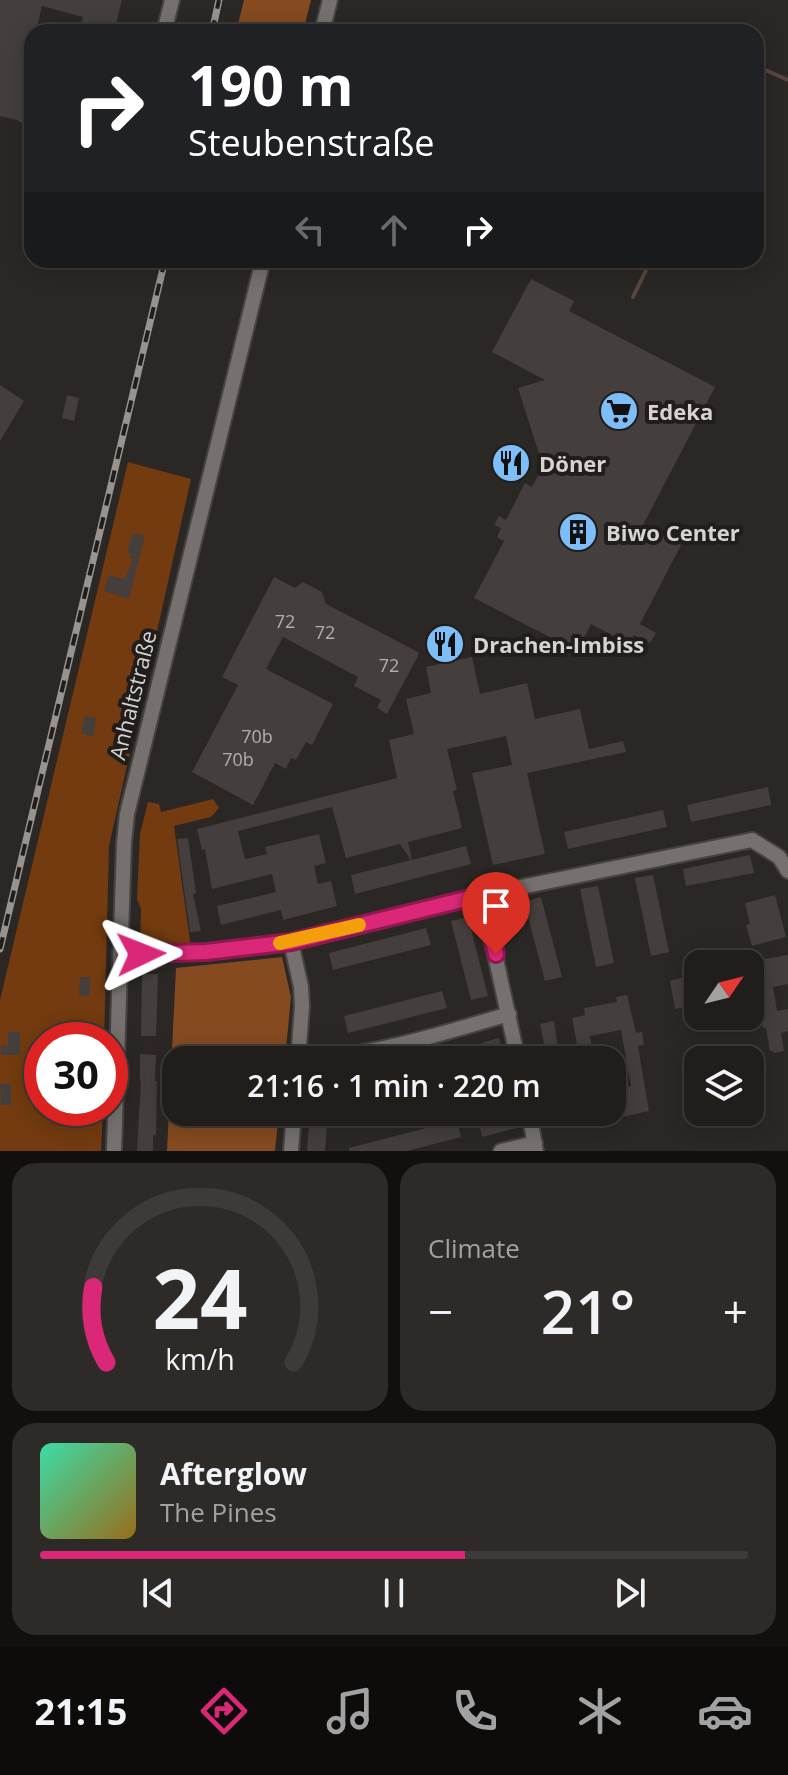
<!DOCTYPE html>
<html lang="en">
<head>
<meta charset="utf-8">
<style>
  body { margin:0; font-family:"Open Sans",sans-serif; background:#2d2a28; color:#f1f3f6; height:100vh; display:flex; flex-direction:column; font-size:30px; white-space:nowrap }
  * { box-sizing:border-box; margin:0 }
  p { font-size:26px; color:#a2a2a3 }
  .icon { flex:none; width:44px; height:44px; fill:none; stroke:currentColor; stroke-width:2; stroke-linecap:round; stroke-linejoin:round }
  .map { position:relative; height:1151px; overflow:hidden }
  .panel { display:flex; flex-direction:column; gap:12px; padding:12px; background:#12100f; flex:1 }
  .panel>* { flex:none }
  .guide { position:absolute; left:24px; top:24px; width:740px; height:244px; border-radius:24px; box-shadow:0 4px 20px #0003,0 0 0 2px #3d3b3a; background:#202124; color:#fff; overflow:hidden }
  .needle { width:52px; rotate:55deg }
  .fabs { position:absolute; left:684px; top:950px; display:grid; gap:16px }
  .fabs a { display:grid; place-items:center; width:80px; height:80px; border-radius:16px; background:#201d1b; box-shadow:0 4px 20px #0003,0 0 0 2px #3d3b3a; font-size:40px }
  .speed { position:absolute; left:24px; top:1022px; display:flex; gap:16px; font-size:40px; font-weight:700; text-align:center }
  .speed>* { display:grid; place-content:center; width:104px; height:104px; border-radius:50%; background:#201d1b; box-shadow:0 4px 20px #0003,0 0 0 2px #3d3b3a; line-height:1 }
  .speed .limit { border:12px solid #d22; background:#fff; color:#111 }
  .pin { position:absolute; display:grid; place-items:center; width:68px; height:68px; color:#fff; margin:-82px -34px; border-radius:50% 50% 50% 0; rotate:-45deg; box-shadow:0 0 8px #0007 }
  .pin .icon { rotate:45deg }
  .me { position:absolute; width:88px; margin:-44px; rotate:88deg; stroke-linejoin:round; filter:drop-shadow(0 0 6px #0008) }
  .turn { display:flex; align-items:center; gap:28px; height:168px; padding:0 32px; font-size:36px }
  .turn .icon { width:104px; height:104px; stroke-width:2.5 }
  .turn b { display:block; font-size:56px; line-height:68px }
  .lanes { display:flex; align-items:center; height:76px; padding:0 32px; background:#0003; justify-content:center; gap:40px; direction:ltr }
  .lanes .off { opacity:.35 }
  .big { font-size:60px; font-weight:600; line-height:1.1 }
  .panel .tile { flex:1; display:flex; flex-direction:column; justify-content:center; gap:12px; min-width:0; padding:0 28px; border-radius:24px; background:#2d2a28 }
  .panel .dial { align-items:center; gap:0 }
  .dial svg { height:208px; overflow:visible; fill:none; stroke:#3d3b3a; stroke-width:7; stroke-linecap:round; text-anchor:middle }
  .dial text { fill:#f1f3f6; stroke:none }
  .song { display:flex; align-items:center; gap:24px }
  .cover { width:96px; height:96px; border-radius:12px; background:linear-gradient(135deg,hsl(160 70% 55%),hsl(40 70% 35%)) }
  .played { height:8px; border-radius:4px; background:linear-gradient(90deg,#db2777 60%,#3d3b3a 60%) }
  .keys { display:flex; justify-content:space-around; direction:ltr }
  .heat { display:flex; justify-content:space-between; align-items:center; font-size:44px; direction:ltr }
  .panel .tiles { flex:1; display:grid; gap:12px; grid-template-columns:1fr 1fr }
  .tile:last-child { grid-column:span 2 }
  .trip { position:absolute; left:162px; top:1046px; width:464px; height:80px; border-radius:24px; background:#201d1b; box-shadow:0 4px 20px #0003,0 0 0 2px #3d3b3a; font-weight:600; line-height:80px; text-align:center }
  .tab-bar { display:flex; height:128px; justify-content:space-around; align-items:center; background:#0d0c0b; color:#a2a2a3 }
  .tab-bar .icon { width:56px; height:56px }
  .tab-bar .on { color:#db2777 }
  .tab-bar b { font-size:36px; color:#f1f3f6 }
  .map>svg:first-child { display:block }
  .green { fill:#733b0f }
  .forest { fill:#854a20 }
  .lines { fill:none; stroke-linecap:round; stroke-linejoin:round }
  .stream { stroke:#57463f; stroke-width:4 }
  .building { fill:#443f3c }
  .minor-casing { stroke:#464340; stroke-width:18 }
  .minor { stroke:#76716e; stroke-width:14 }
  .rail-casing { stroke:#969391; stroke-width:7 }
  .rail { stroke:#211d1b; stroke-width:4; stroke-dasharray:12; stroke-linecap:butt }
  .route-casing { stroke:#8e194d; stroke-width:20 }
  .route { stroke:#db2777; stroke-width:14 }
  .slow { stroke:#f59e0b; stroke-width:14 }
  .labels { text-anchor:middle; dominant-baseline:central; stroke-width:8; stroke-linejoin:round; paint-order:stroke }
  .number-label { font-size:18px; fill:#b2aeac }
  .poi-label { font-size:22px; font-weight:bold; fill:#d6d3d1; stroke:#211d1b; text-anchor:start }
  .street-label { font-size:22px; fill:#d6d3d1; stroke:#211d1b }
</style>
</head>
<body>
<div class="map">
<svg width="788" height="1151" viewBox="0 0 788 1151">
  <rect width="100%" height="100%" fill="#2b2724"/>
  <!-- green -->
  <g class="green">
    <polygon points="128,462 191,479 109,846 104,1040 42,1040 42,1108 103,1108 101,1151 0,1151 0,1000"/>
    <polygon points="213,799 219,808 211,817 174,826 191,948 140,949 141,909 137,899 140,834 148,802 159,804 161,812"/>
    <polygon points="698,1067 698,1112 728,1112 730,1118 697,1124 686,1069"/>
  </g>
  <!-- forest -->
  <g class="forest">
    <polygon points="244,0 311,0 303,32 236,32"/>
    <polygon points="282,957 291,997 285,1060 176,1060 176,1112 279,1112 275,1151 167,1151 176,968"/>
  </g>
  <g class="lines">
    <!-- stream -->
    <g class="stream">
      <polyline points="577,30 586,32"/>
      <polyline points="756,66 788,80"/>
      <polyline points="633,297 651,260"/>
    </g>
  </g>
  <!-- building -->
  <g class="building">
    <polygon points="0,0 122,0 114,32 79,32 83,17 42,6 36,32 32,32 32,129 17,120 0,116"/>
    <polygon points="531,279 574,301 569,311 715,387 643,525 681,545 640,624 656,633 650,643 634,635 629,644 591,624 577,651 474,598 504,541 497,537 501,528 494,525 499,516 506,520 525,483 532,487 543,466 518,388 545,380 492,352"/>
    <polygon points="0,385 24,401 0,441"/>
    <polygon points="67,395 79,398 74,421 62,418"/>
    <polygon points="133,533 145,536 129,599 104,591 109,575 123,579 125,578 133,559 130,558 131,554 127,553"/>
    <polygon points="274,577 295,588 303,582 322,592 326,604 418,652 418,656 387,714 377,708 381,700 354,686 358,677 283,637 266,669 333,704 312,745 306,742 296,760 291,758 286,769 275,763 253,805 192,772 238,685 222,677"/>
    <polygon points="472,657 480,694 527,683 535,719 580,709 589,749 623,741 626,752 527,773 545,854 493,865 472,773 512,765 506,736 447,749 457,790 453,791 462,828 408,842 412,860 466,846 471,864 355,894 351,875 411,860 400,844 346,858 332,807 238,831 245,859 267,854 265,847 319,834 326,863 314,866 318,884 331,881 337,906 283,920 281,910 221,925 217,906 276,892 272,874 212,889 205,849 202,850 197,829 397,778 389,740 414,734 406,699 431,693 426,667"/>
    <polygon points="85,716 96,718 93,737 81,733"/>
    <polygon points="768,787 771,805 691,822 687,805"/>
    <polygon points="663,810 667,827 568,849 564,832"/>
    <polygon points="188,838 196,893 193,894 201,931 190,932 177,839"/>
    <polygon points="750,855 754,873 686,886 683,869"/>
    <polygon points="653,875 669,952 651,956 635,878"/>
    <polygon points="598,886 614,963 596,967 580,889"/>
    <polygon points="775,895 786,937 752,946 746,925 750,924 745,903"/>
    <polygon points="541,897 562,977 545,981 524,902"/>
    <polygon points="468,917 488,996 471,1000 451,921"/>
    <polygon points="426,928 431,945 333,970 329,953"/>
    <polygon points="788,955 788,984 773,987 777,1011 788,1009 788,1031 781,1033 784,1051 774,1053 773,1051 770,1051 766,1028 763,1028 759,1006 756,1007 754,995 759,992 754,961"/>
    <polygon points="698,973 698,1004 675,1009 670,981"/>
    <polygon points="142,974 158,974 156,1036 141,1036"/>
    <polygon points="80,977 90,977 90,996 79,996"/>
    <polygon points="442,991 447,1008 348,1033 344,1016"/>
    <polygon points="627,995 636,1033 642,1032 644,1045 638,1046 649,1111 594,1123 592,1112 612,1112 612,1090 631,1086 621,1030 590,1036 594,1060 580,1060 572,1018 585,1015 584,1008 617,1002 616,997"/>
    <polygon points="554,1021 557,1042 561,1060 547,1060 540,1024"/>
    <polygon points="8,1032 20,1032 20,1055 1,1055 1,1045 8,1046"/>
    <polygon points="499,1038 505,1060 486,1060 481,1043"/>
    <polygon points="140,1054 156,1055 155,1081 157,1081 156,1135 153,1135 153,1151 137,1151 141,1081 140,1081"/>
    <polygon points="0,1084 11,1084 11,1105 1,1105"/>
    <polygon points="310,1112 328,1112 325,1151 307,1151"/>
    <polygon points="494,1112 518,1112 521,1127 482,1137 480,1128 497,1123"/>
    <polygon points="457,1120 461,1137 407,1151 349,1151 349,1148"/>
  </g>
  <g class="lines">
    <!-- minor casing -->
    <g class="minor-casing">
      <g id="minor">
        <polyline points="164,32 172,0"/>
        <polyline points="322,32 330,0"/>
        <polyline points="482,895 518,1060"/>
        <polyline points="291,942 301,987 302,1006 298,1060"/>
        <polyline points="120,954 206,952 291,942 482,895 752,840 779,857 788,871"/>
        <path d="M306,1060C376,1054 442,1034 509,1014"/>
        <polyline points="529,1112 536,1151"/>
        <polyline points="114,1151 124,843 127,814 263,260"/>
        <polyline points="291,1151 294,1112"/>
        <polyline points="501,1151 535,1143"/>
      </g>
    </g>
    <!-- minor -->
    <use href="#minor" class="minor"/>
    <!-- rail casing -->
    <g class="rail-casing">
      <g id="rail">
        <polyline points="212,32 219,0"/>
        <polyline points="0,949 165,260"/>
      </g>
    </g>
    <!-- rail -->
    <use href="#rail" class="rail"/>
  </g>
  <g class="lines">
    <!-- route casing -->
    <g class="route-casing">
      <polyline id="route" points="141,954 206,952 291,942 482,895 496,954"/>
    </g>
    <!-- route -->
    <use href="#route" class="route"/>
    <!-- slow -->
    <polyline class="slow" points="280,943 359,925"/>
  </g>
  <!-- icons -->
  <defs>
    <g id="supermarket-disc" transform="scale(2)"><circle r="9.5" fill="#7dbef9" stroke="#211d1b"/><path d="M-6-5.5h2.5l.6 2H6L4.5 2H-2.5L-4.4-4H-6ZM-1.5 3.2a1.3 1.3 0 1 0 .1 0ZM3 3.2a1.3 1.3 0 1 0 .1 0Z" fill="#111"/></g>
    <g id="restaurant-disc" transform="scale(2)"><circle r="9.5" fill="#7dbef9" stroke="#211d1b"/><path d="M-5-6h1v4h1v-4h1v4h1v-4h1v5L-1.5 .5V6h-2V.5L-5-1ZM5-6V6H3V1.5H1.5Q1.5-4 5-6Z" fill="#111"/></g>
    <g id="building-disc" transform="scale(2)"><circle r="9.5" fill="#7dbef9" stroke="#211d1b"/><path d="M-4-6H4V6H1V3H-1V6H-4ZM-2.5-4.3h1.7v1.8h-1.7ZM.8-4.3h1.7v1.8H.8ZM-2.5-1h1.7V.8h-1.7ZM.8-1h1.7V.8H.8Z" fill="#111"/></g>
  </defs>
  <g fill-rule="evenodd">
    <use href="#supermarket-disc" x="619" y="411"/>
    <use href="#restaurant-disc" x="511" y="463"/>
    <use href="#building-disc" x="578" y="532"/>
    <use href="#restaurant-disc" x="445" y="644"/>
  </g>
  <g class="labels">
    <!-- number labels -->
    <g class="number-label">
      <text x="285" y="621">72</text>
      <text x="325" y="632">72</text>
      <text x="389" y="665">72</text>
      <text x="257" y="736">70b</text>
      <text x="238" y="759">70b</text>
    </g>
    <!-- poi labels -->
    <g class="poi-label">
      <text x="647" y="411">Edeka</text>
      <text x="539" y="463">Döner</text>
      <text x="606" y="532">Biwo Center</text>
      <text x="473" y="644">Drachen-Imbiss</text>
    </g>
    <!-- street labels -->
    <g class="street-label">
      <text transform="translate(132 695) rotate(-76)">Anhaltstraße</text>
    </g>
  </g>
</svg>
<div class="fabs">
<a><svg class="needle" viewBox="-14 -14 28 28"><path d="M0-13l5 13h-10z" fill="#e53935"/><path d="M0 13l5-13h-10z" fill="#a2a2a3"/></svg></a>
<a><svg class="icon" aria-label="layers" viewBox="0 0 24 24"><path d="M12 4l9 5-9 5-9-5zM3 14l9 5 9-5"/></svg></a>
</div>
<div class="speed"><div class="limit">30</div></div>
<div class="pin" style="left:496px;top:954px;background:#d93025"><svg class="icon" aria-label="arrive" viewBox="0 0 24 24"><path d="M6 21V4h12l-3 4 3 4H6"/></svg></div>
<svg class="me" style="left:141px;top:954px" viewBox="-20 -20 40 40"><path d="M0-17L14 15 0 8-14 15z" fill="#db2777" stroke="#fff" stroke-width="4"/></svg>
<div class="trip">21:16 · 1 min · 220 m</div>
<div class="guide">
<div class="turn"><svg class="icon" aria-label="right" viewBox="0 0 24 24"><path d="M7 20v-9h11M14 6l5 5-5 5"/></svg><div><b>190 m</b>Steubenstraße</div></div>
<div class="lanes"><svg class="icon off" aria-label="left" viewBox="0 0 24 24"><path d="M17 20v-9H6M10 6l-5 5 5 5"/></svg><svg class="icon off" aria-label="ahead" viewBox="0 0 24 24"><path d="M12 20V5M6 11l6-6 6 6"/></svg><svg class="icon" aria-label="right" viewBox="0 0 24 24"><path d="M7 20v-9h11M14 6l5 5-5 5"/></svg></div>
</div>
</div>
<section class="panel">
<div class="tiles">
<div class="tile dial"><svg viewBox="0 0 100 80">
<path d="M14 69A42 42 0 1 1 86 69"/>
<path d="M14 69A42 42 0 0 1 9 40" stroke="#db2777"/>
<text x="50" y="56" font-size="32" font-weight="700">24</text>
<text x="50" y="72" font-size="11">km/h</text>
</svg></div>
<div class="tile"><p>Climate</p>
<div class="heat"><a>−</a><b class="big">21°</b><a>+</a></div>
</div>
<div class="tile">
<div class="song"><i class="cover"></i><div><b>Afterglow</b><p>The Pines</p></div></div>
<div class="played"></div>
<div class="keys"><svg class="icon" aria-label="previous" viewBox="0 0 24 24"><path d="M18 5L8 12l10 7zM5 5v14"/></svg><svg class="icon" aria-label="pause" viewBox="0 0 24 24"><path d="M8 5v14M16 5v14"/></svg><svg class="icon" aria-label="next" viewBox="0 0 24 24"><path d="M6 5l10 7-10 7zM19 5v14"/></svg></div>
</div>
</div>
</section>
<nav class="tab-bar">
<b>21:15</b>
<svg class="icon on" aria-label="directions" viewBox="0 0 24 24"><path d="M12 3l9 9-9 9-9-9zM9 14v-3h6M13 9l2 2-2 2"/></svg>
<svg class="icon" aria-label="music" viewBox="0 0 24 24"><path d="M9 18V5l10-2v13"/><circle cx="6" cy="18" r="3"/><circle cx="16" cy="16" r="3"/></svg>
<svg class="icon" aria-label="phone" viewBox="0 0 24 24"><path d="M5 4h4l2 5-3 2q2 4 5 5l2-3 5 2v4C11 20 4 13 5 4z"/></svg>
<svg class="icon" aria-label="climate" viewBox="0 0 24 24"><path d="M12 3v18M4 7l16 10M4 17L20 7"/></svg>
<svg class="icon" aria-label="car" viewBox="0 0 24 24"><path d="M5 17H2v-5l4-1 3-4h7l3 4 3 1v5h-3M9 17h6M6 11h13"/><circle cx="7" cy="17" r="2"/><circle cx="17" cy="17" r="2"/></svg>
</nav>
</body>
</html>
